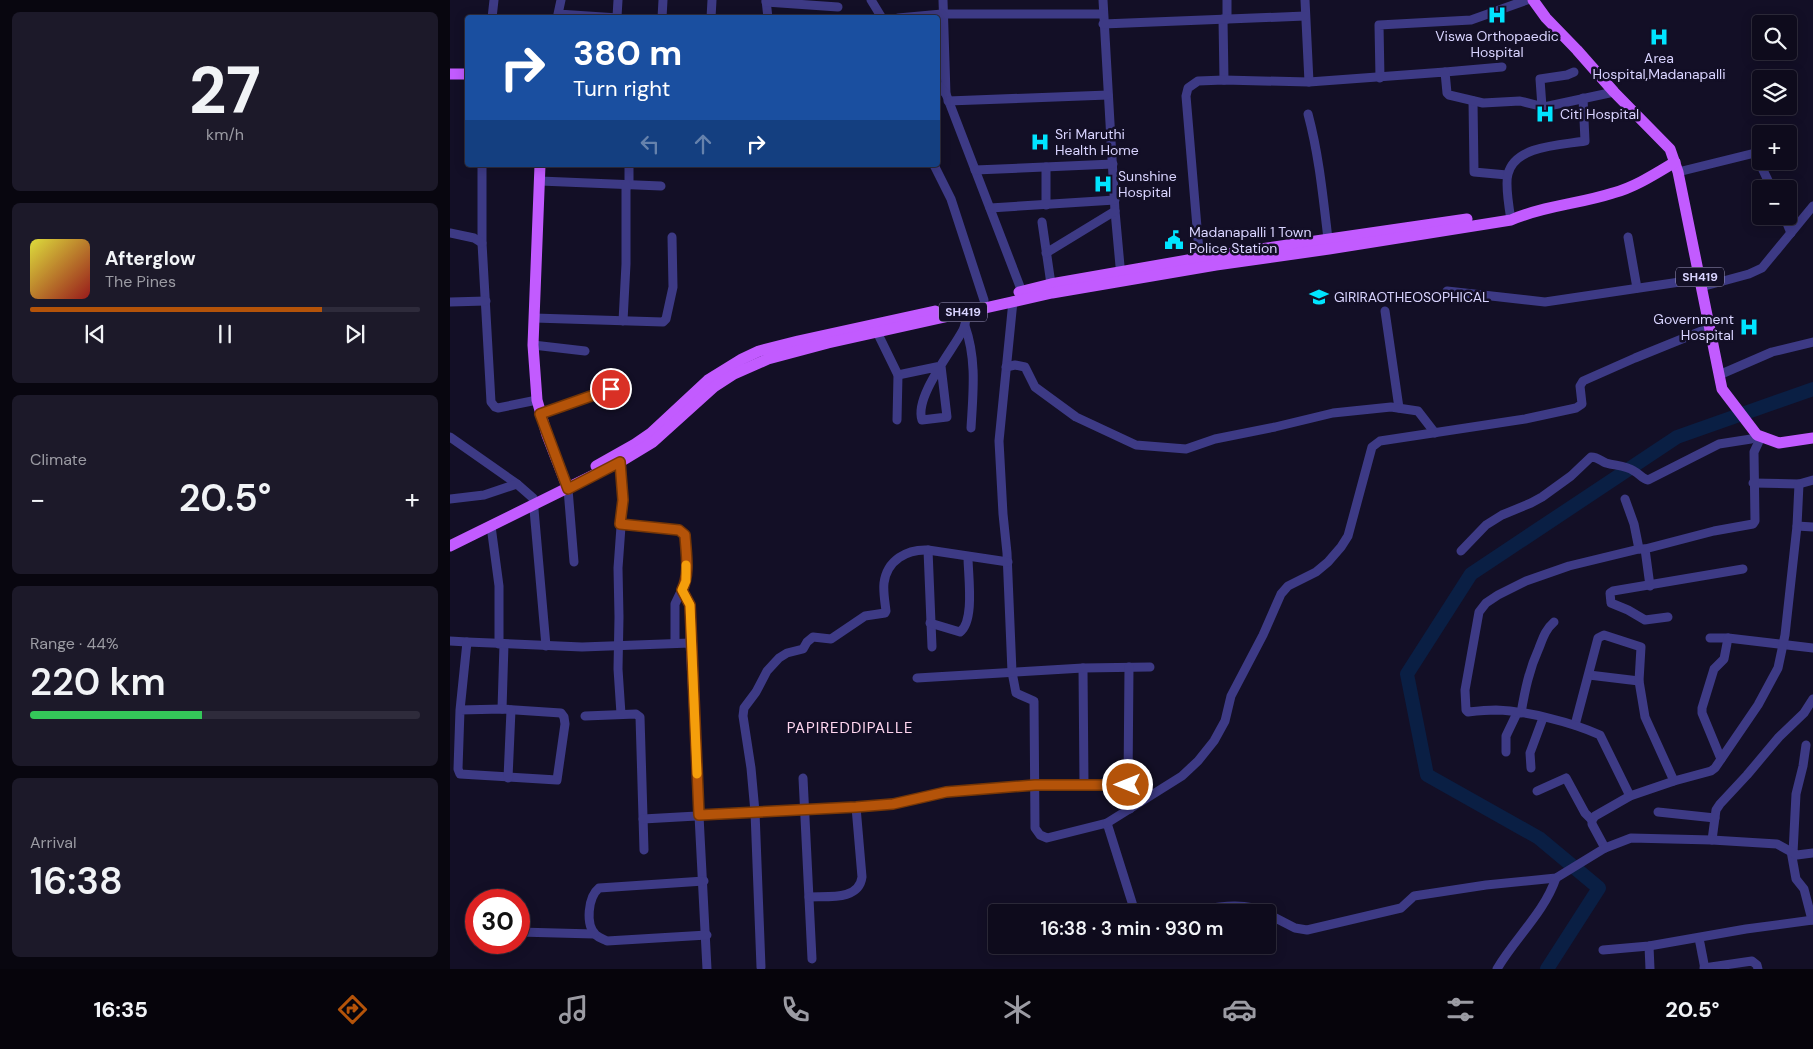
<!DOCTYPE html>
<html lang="en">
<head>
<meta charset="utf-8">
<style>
  body { margin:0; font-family:"DM Sans",sans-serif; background:#1c1929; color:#f1f3f6; height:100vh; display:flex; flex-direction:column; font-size:19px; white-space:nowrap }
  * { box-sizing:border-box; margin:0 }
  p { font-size:16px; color:#9b9ba3 }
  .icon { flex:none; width:28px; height:28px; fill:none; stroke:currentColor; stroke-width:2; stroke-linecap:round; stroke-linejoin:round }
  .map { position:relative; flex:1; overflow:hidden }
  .drawer { display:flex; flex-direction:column; gap:12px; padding:12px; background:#08060f; width:450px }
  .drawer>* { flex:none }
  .top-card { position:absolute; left:15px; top:15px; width:475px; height:152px; border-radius:5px; box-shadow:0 2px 12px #0003,0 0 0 1px #2e2b3b; background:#1a4fa0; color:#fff; overflow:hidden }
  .buttons { position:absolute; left:1302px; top:15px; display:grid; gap:10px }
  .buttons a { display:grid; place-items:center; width:45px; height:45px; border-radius:5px; background:#0e0b1c; box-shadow:0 2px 12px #0003,0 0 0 1px #2e2b3b; font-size:25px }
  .speed { position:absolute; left:15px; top:889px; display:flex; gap:10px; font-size:25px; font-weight:700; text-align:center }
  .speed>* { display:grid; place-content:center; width:65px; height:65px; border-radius:50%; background:#0e0b1c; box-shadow:0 2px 12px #0003,0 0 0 1px #2e2b3b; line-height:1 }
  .speed .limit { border:8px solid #d22; background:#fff; color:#111 }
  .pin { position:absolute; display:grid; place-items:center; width:42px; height:42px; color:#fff; margin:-21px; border:2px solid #fff; border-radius:50%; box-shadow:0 1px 5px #0007 }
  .me { position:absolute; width:55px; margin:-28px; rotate:270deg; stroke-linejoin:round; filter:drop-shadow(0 0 4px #0008) }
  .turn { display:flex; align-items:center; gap:18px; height:105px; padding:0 25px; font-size:22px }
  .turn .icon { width:65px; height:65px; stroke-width:2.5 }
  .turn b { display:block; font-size:35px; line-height:42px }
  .lanes { display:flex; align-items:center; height:48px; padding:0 25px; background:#0003; justify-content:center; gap:25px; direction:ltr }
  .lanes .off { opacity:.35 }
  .big { font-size:38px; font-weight:600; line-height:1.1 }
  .drawer .tile { flex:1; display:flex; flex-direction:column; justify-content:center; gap:8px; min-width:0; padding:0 18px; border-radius:8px; background:#1c1929 }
  .drawer .dial { align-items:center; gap:0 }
  .dial b { font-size:65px; line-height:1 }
  .song { display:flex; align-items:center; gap:15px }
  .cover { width:60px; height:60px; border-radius:8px; background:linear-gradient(135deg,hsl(60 70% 55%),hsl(0 70% 35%)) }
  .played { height:5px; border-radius:2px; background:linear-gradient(90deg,#b45309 75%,#2e2b3b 75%) }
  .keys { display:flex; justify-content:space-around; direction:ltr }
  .heat { display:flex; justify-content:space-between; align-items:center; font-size:28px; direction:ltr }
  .charge { height:8px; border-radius:4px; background:linear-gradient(90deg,#34c759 44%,#2e2b3b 0) }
  .trip { position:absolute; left:538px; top:904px; width:288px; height:50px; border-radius:5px; background:#0e0b1c; box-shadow:0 2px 12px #0003,0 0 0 1px #2e2b3b; font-weight:600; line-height:50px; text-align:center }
  .tab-bar { display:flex; height:80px; justify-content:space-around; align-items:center; background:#06040b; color:#9b9ba3 }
  .tab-bar .icon { width:35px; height:35px }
  .tab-bar .selected { color:#b45309 }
  .tab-bar b { font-size:22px; color:#f1f3f6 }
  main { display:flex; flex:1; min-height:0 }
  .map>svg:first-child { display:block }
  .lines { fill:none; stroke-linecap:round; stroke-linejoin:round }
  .river { stroke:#0a1f44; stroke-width:14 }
  .minor { stroke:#3d3a85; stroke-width:9 }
  .major { stroke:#c25bff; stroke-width:11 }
  .route-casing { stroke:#753606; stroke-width:12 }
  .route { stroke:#b45309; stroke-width:9 }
  .slow { stroke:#f59e0b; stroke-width:9 }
  .labels { text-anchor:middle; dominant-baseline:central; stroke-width:5; stroke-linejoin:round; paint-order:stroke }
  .shield { fill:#130f26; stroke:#9e99be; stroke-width:1 }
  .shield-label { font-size:12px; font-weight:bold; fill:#d9d4ff }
  .poi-label { font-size:14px; fill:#d9d4ff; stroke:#130f26; text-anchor:start }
  .neighbourhood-label { font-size:15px; letter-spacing:1px; fill:#ffd6f0; stroke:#130f26 }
</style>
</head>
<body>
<main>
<section class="drawer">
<div class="tile dial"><b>27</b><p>km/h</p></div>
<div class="tile">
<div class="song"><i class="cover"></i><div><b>Afterglow</b><p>The Pines</p></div></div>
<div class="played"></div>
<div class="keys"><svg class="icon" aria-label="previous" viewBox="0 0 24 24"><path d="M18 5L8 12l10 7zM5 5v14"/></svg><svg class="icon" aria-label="pause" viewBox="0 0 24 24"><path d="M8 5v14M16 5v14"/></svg><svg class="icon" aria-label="next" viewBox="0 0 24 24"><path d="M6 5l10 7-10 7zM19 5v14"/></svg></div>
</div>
<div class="tile"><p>Climate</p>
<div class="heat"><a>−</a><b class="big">20.5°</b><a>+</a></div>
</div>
<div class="tile"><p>Range · 44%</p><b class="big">220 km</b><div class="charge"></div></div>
<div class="tile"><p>Arrival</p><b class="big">16:38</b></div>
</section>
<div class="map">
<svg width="1363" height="969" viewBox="0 0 1363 969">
  <rect width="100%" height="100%" fill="#130f26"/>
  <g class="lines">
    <!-- river -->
    <polyline class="river" points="1097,969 1149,888 1089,838 977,775 957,674 1021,574 1227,437 1363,389"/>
    <!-- minor -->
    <g class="minor">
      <polyline points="111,0 108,14 168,18"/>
      <polyline points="316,0 318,18"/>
      <polyline points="421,0 432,18"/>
      <polyline points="493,0 496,94"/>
      <polyline points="653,0 665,211 671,277"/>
      <polyline points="855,0 859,82"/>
      <polyline points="316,2 388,7"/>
      <polyline points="167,17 168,0"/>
      <polyline points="42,18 44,0"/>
      <polyline points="212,18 213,0"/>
      <polyline points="261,18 262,0"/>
      <polyline points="448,18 492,14 653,14"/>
      <polyline points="773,19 774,80"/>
      <polyline points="777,19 777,0"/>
      <polyline points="653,24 855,16"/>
      <polyline points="995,72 1052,67"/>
      <polyline points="930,78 929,25 1021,20 1077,0"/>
      <polyline points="488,85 496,94 574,297"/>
      <polyline points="498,101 658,95"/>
      <polyline points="1023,101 1024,172 1057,175"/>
      <polyline points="1092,107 1090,79 1117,75 1124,72"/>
      <path d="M858,114C869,155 873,197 878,239"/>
      <polyline points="32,165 32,243 41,402 45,407 48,408 87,400"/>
      <polyline points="179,165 179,185"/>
      <polyline points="484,165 501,199 534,300"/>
      <polyline points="525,170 663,164"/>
      <polyline points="1228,172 1305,153 1322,189"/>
      <polyline points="90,181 211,186"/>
      <polyline points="596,205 596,167"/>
      <polyline points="540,208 665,200"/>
      <polyline points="1334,216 1341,233"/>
      <path d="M1061,220C1059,208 1055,184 1058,174C1065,145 1112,145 1135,141L1133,98"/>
      <polyline points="592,222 601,284"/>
      <polyline points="0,233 24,238 32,243"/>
      <polyline points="1178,237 1187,288"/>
      <polyline points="596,253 665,211"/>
      <polyline points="750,263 736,96 738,88 748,81 774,80 859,82 995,72 997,93 999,95 1033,103 1070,101 1094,107 1164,92"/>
      <polyline points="1251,287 1299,274 1312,268 1363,206"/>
      <polyline points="997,291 1095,302 1250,279"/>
      <polyline points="563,301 549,441 553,514 557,553 562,672 566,693 584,701 585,828 590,835 597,838 657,823 685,912"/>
      <polyline points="0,302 36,301"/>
      <polyline points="935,311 949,408"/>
      <polyline points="84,318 213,322 216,319 223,287 222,237"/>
      <polyline points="173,321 176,264 176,185"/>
      <path d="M515,326C527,360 523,393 521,428"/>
      <polyline points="427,332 448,375 447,420"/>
      <polyline points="83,345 135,351"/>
      <polyline points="556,367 565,365 575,367 585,387 626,417 686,445 736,449 765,439 825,427 883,413 941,407 968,411 985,433"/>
      <path d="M448,375L491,366L497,417L472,420C464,397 502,351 513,330C516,324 516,317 517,311"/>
      <polyline points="1269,375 1322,352 1363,342"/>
      <polyline points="90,414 161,389"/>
      <polyline points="0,437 67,484 83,498 96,646"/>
      <polyline points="170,462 173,499 168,568 169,617 168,669 171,714"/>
      <polyline points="1303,483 1349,484 1363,480"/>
      <polyline points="118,489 124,562"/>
      <polyline points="0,499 34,495 67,484"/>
      <polyline points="1175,499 1184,524 1189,549"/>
      <polyline points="170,524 229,530 235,535 236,581 225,604 225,642"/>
      <polyline points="41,526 49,586 49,644"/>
      <polyline points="1347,526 1363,527"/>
      <polyline points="1195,549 1200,586"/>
      <polyline points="478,550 482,647"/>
      <path d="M1011,551L1036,525L1052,515L1081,503L1092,497L1121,476L1141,457C1148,457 1151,461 1156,463C1166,466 1175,465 1184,471C1190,474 1192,479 1198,480L1269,444L1301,439L1307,435"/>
      <polyline points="232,590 240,605 240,643"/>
      <polyline points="1218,617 1195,620 1178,610 1161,603 1160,593 1163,591 1293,569"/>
      <path d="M480,623L510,632C525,621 518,575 518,557"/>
      <polyline points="1260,638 1278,638 1363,648"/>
      <polyline points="0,641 17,642"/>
      <polyline points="633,668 634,785"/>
      <polyline points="1139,675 1189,681"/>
      <polyline points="467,678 633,668 700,667"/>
      <polyline points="52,709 54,644"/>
      <polyline points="10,710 52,709 111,713 114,717 115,724 107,780 10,774 8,769 10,710 17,642 132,647 240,643 257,969"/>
      <path d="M1071,713C1075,690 1079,670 1089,648C1093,638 1095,630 1104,622"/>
      <polyline points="135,716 186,714 190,717 194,850"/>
      <polyline points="1125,725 1148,638 1154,635 1191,647 1189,681 1195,717 1224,781"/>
      <polyline points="1056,752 1056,736 1067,713"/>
      <polyline points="1271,759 1252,713 1252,708 1264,669 1274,659 1278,638"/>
      <polyline points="1081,768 1080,753 1093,718"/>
      <polyline points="58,778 61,710"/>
      <polyline points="353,778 362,959"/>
      <polyline points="678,785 679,667"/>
      <polyline points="1087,791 1116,778 1135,813 1142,820"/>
      <path d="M1180,796L1150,735C1121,722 1077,711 1046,710C1037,710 1027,711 1018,712L1016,710L1015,690L1029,612L1036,603L1048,595L1076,581L1119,566L1189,549H1195L1264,531L1303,524L1305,521L1304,452L1311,437"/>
      <polyline points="1208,812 1265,818"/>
      <polyline points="193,819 406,807 443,804 496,792 585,785 678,785 680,809"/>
      <polyline points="657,823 732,776 748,761 764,741 775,721 781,696 813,635 831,594 838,586 866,572 878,562 891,547 898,536 922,447 930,441 1075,419 1126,408 1132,404 1130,386 1133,381 1185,358 1259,328"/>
      <polyline points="1262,840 1266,810 1270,804 1297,775 1329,737 1354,713 1363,699"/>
      <polyline points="1155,848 1142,824 1142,820 1145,816 1180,796 1224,781 1261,771 1265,768 1308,705 1328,668 1335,635 1347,526 1349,484"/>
      <polyline points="1341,851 1346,879 1354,889 1362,920"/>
      <polyline points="1343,853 1346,794 1353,766 1356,745"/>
      <path d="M254,881L149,888C138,897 135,925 146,935C149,938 153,939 157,941L257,935"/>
      <path d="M359,897C377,896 409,901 412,877L406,807"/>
      <path d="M732,912C759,909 791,900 816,912"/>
      <polyline points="816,913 845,928 857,930 951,908 964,896 1036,885 1106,878 1155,848 1181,838 1262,840 1327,844 1347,855 1363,853"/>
      <polyline points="69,932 144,934"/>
      <polyline points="1249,938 1255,969"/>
      <polyline points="1199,946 1200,969"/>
      <polyline points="1153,950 1199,946 1296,929 1363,920"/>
      <path d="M311,967L305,812L301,768L293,716L294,708L306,692L317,671L329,658L337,653L353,649L357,642L363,637L381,639L415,616L435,613L436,611C435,602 433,592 434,583C437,560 457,549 478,550L558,562"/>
      <polyline points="1254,968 1302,961 1307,965 1308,969"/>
      <path d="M1047,969C1065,938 1094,913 1106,878"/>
    </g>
    <!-- major -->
    <g class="major">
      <polyline points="1083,0 1096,18 1127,50 1164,92 1220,149 1228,172 1272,389 1307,435 1329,443 1363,438"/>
      <polyline points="0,74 18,74"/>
      <polyline points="90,165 83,345 87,400 97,435 118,489"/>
      <polyline points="569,292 601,284 749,258 1017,219"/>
      <polyline points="146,466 185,444 201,433 258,380 292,359 309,351 348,341 485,311"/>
      <path d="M0,546L170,462L203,442L264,387L284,374L318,359L378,343L602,293L766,265L879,249L1061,220C1093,206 1129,204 1163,193C1185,187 1205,174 1225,162"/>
    </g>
  </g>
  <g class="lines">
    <!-- route casing -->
    <g class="route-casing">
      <path id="route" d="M161,389L90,414L118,489L170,462L173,500L170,524L229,530L235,535C236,553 240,574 232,590L240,605L249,815L406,807L443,804L496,792L585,785H678"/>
    </g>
    <!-- route -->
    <use href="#route" class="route"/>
    <!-- slow -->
    <polyline class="slow" points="236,565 236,581 232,590 240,605 247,774"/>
  </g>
  <!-- icons -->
  <defs>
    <g id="hospital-bare" transform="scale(1.5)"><path d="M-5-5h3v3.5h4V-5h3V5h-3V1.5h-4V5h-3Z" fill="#00e5ff" stroke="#130f26" stroke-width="2.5" paint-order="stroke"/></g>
    <g id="civic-bare" transform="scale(1.5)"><path d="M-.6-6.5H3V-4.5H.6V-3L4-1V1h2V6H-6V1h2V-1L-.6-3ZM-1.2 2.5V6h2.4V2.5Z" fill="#00e5ff" stroke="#130f26" stroke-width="2.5" paint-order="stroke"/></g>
    <g id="school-bare" transform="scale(1.5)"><path d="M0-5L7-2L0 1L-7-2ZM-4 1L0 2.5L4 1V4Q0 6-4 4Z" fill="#00e5ff" stroke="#130f26" stroke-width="2.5" paint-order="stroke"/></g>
  </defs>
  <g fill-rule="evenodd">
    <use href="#hospital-bare" x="1047" y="15"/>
    <use href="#hospital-bare" x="1209" y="37"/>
    <use href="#hospital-bare" x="1095" y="114"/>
    <use href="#hospital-bare" x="590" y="142"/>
    <use href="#hospital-bare" x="653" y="184"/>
    <use href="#civic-bare" x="724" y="240"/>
    <use href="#school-bare" x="869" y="297"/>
    <use href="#hospital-bare" x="1299" y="327"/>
  </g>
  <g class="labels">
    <!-- shield labels -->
    <g class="shield">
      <rect x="1226" y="267.5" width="48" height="19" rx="4"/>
      <rect x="489" y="302.5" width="48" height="19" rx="4"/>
    </g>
    <g class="shield-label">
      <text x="1250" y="277">SH419</text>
      <text x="513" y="312">SH419</text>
    </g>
    <!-- poi labels -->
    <g class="poi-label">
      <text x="1047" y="36" text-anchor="middle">Viswa Orthopaedic<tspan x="1047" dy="16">Hospital</tspan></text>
      <text x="1209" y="58" text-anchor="middle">Area<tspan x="1209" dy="16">Hospital,Madanapalli</tspan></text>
      <text x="1110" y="114">Citi Hospital</text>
      <text x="605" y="134">Sri Maruthi<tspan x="605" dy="16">Health Home</tspan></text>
      <text x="668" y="176">Sunshine<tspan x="668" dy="16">Hospital</tspan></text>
      <text x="739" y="232">Madanapalli 1 Town<tspan x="739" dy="16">Police Station</tspan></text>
      <text x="884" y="297">GIRIRAOTHEOSOPHICAL</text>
      <text x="1284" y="319" text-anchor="end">Government<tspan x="1284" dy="16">Hospital</tspan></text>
    </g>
    <!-- neighbourhood labels -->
    <g class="neighbourhood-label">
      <text x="400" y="728">PAPIREDDIPALLE</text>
    </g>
  </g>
</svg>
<div class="buttons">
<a><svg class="icon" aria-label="search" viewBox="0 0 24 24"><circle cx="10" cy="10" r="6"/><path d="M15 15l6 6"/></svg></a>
<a><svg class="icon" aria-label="layers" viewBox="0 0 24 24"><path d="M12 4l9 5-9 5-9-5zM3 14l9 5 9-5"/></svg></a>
<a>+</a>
<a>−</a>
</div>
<div class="speed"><div class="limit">30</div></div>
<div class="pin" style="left:161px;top:389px;background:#d93025"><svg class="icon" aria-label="arrive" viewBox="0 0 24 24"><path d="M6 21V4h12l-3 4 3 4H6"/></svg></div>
<svg class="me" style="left:678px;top:785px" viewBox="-20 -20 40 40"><circle r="17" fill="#b45309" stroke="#fff" stroke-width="3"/><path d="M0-11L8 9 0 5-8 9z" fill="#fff"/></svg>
<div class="trip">16:38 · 3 min · 930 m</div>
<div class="top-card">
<div class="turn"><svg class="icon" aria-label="right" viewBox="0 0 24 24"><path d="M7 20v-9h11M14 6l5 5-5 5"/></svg><div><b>380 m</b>Turn right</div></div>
<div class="lanes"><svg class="icon off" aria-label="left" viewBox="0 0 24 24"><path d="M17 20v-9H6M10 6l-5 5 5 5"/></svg><svg class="icon off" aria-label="ahead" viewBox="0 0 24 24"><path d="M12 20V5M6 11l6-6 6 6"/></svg><svg class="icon" aria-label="right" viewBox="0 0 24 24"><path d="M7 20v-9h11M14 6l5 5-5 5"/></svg></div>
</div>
</div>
</main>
<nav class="tab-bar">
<b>16:35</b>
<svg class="icon selected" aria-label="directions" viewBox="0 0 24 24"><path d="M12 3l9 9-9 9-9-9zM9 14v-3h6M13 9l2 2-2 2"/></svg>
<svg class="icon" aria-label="music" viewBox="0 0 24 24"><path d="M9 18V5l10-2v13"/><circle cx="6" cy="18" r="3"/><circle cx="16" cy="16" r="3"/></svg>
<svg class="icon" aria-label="phone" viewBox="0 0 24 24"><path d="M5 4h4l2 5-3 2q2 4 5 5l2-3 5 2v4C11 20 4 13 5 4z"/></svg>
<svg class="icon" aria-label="climate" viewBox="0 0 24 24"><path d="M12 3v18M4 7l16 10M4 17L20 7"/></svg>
<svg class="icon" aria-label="car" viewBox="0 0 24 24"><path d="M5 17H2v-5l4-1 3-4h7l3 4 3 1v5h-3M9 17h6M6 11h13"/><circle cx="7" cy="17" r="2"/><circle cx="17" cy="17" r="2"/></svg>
<svg class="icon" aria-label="filters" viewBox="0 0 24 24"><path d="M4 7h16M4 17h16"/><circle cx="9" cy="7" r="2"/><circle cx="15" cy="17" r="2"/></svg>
<b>20.5°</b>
</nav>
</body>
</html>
